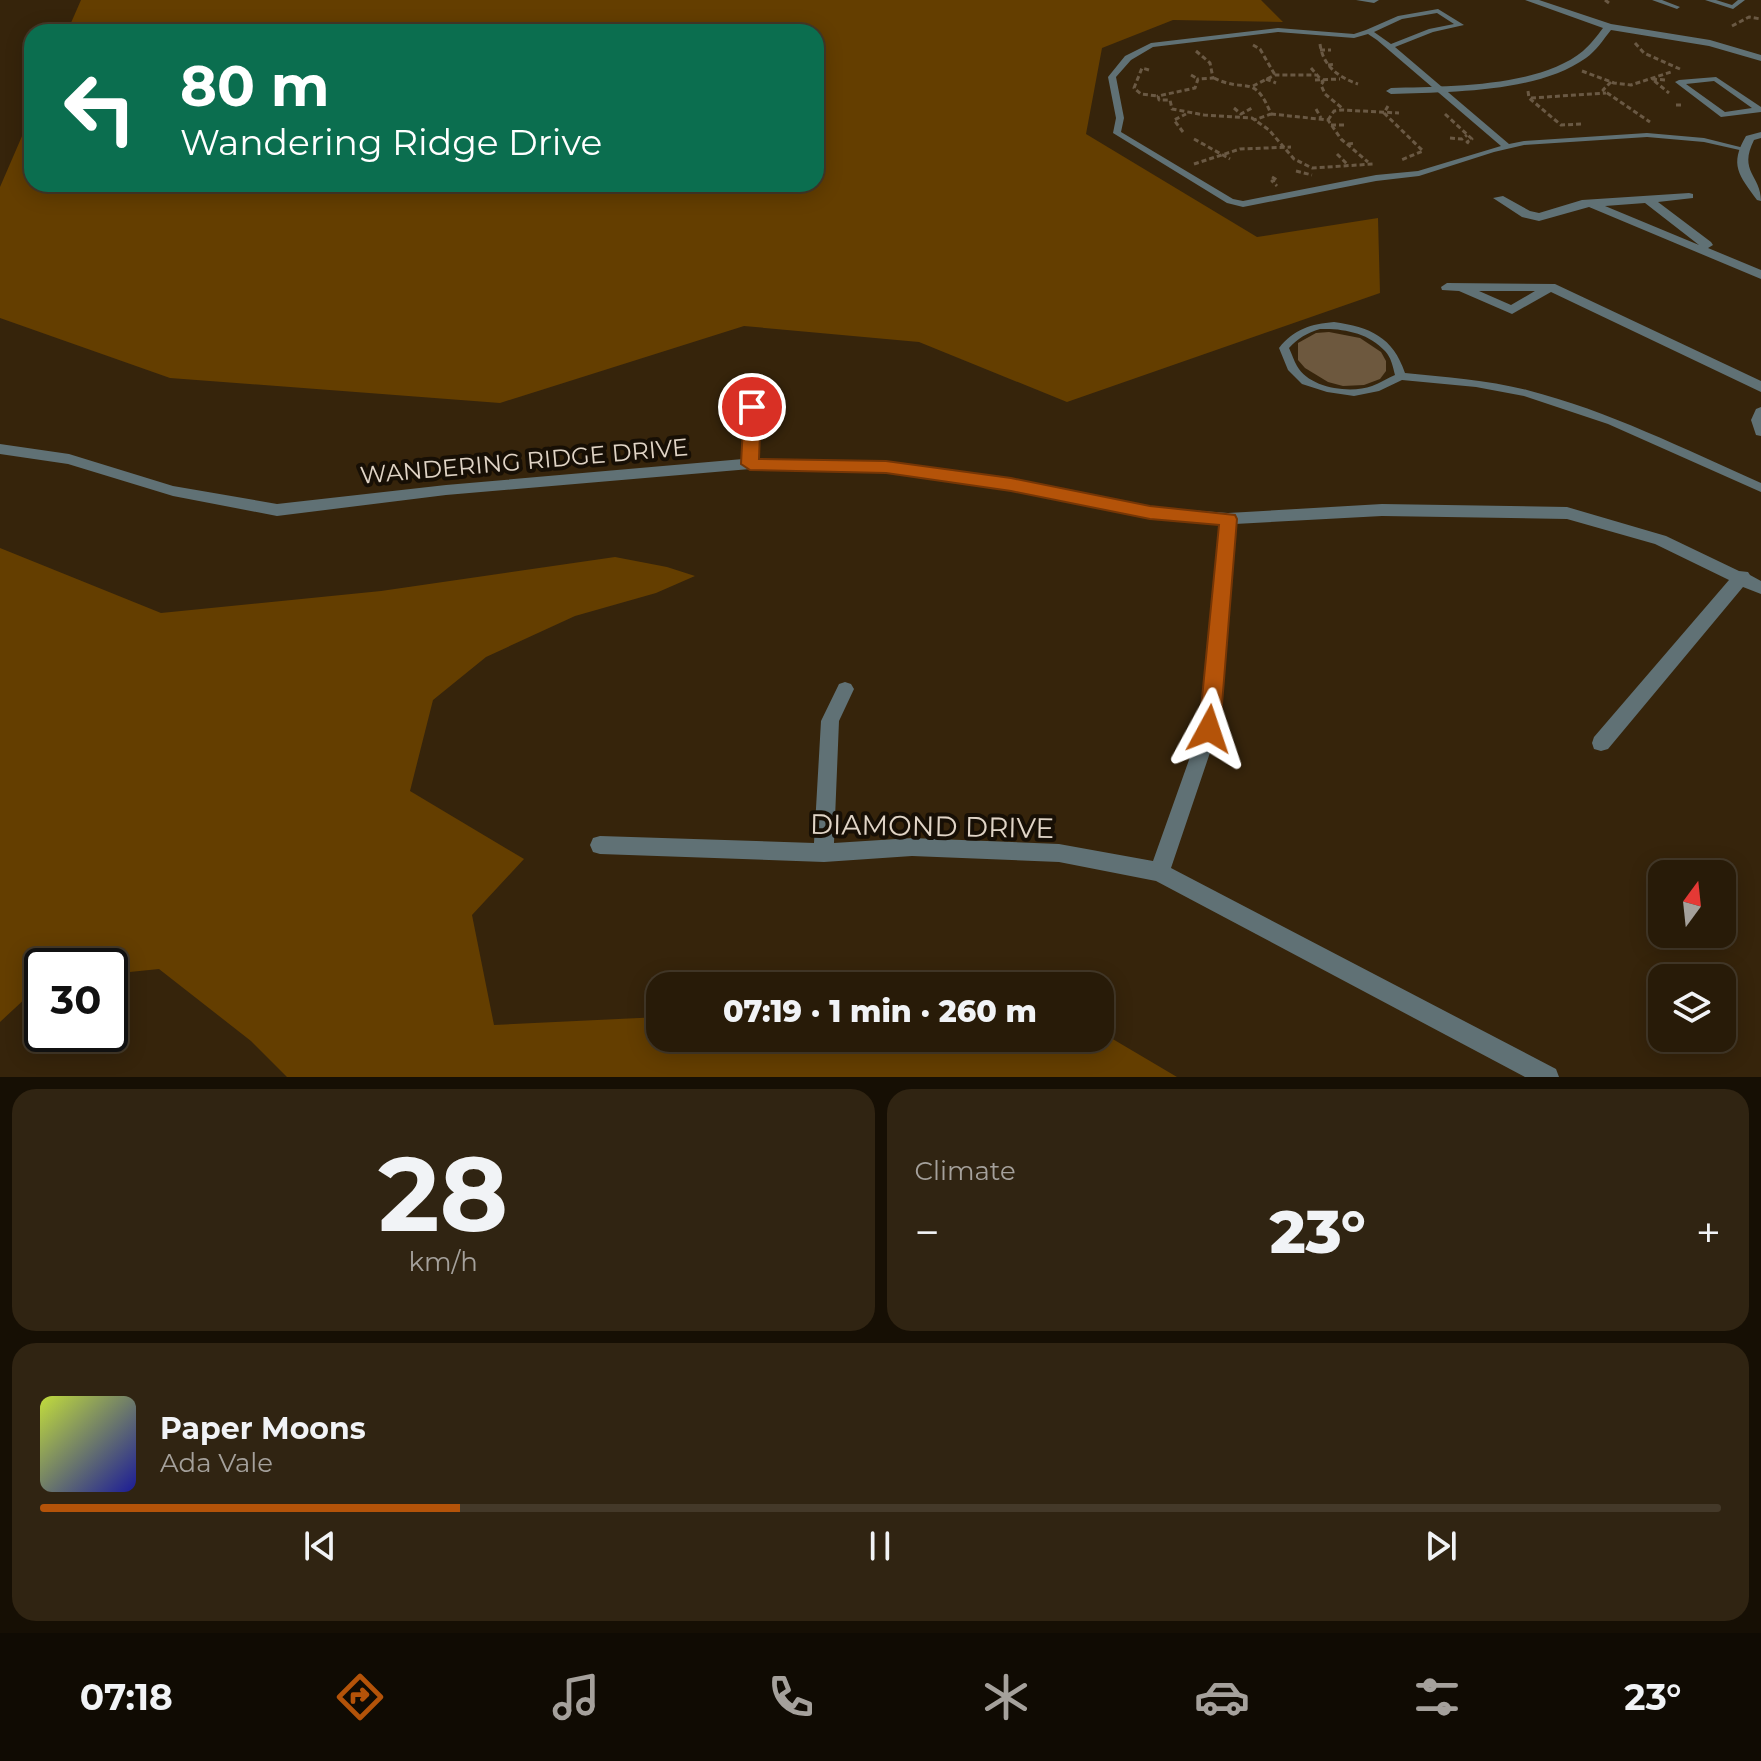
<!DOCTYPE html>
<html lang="en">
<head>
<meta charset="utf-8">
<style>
  body { margin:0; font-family:Montserrat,sans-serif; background:#302412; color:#f1f3f6; height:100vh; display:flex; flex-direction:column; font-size:30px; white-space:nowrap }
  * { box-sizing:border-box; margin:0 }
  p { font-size:26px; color:#a5a19c }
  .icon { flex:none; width:44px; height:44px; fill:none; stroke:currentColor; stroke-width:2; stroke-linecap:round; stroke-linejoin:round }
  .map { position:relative; height:1077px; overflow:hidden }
  .side { display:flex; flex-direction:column; gap:12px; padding:12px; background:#160f04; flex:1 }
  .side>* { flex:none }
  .hud { position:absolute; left:24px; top:24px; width:800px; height:168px; border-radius:24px; box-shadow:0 4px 20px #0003,0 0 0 2px #443929; background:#0b6e4f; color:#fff; overflow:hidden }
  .needle { width:52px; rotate:15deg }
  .fabs { position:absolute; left:1648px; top:860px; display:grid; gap:16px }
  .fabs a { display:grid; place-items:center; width:88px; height:88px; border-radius:16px; background:#281b08; box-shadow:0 4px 20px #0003,0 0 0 2px #443929; font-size:40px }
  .speed { position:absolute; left:24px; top:948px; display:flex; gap:16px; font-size:40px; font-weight:700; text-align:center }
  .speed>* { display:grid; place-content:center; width:104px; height:104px; border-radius:50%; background:#281b08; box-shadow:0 4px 20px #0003,0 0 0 2px #443929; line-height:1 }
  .speed .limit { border:4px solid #111; border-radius:12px; background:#fff; color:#111 }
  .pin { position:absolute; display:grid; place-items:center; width:68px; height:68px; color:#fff; margin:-34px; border:4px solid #fff; border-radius:50%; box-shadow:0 2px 8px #0007 }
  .me { position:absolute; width:88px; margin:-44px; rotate:5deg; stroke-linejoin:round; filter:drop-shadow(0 0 6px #0008) }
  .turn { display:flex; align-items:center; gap:28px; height:168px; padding:0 24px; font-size:36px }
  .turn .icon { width:104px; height:104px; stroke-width:2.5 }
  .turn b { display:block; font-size:56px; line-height:68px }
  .big { font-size:60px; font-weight:800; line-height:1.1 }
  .side .card { flex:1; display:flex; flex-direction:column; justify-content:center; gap:12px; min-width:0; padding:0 28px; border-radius:24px; background:#302412 }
  .side .dial { align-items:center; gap:0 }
  .dial b { font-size:104px; line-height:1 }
  .song { display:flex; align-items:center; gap:24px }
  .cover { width:96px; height:96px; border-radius:12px; background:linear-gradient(135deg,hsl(70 70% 55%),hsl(240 70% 35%)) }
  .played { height:8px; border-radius:4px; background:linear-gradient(90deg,#b45309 25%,#443929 25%) }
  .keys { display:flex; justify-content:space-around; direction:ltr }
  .heat { display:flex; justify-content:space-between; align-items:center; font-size:44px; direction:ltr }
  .side .tiles { flex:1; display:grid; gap:12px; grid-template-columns:1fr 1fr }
  .card:last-child { grid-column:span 2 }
  .trip { position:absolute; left:646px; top:972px; width:468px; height:80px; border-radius:24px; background:#281b08; box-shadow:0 4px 20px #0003,0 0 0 2px #443929; font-weight:800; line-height:80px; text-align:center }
  .menu { display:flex; height:128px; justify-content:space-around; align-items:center; background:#100b03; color:#a5a19c }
  .menu .icon { width:56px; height:56px }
  .menu .active { color:#b45309 }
  .menu b { font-size:36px; color:#f1f3f6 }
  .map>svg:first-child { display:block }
  .green { fill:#643e00 }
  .building { fill:#6d583e }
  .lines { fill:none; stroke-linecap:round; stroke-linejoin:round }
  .path { stroke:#6a5944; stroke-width:3; stroke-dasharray:5 3; stroke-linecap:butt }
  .service { fill:#607175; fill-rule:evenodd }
  .minor { fill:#607175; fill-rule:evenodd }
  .route { fill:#b45309; stroke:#753606; stroke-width:2 }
  .labels { text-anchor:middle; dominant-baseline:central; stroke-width:8; stroke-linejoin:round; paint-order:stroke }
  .street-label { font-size:24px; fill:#e0d4c6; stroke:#170f05 }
  .near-street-label { font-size:28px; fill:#e0d4c6; stroke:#170f05 }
</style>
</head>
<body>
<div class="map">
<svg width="1761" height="1077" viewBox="0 0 1761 1077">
  <rect width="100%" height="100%" fill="#36240b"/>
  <!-- green -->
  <g class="green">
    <polygon points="81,0 1261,0 1283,22 1173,20 1102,48 1086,134 1257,237 1378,218 1380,293 1067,402 919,342 744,326 500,403 170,378 0,318 0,187 32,113 32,184 816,184 816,32 67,32"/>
    <polygon points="0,548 161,613 381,591 615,557 667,567 695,576 656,593 575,616 486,657 433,700 410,791 524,859 472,915 494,1025 660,1017 660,1038 1100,1038 1100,1035 1111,1038 1177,1077 287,1077 251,1041 159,969 110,974 110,966 42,966 42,983 0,1022"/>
  </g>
  <!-- building -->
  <polygon class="building" points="1329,332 1360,338 1381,352 1386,361 1386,371 1380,379 1364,385 1343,386 1328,382 1305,368 1298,360 1298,343 1316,333"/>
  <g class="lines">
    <!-- path -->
    <g class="path">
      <polyline points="1605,0 1609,3"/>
      <polyline points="1732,26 1749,17 1761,19"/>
      <polyline points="1635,43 1644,53 1680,69"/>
      <path d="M1320,44C1323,66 1338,77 1358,84"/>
      <polyline points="1253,45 1260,49 1275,75"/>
      <polyline points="1320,50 1331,50"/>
      <polyline points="1196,51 1210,63 1213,78 1198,79 1195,88 1158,96 1159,100 1170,100 1172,109 1204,115 1252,118 1269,130 1294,159 1312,168 1373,164"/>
      <polyline points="1328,65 1336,64"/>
      <polyline points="1311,68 1323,82 1321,85 1325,94 1342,108"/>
      <polyline points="1149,70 1142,68 1134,88 1141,94 1158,96"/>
      <polyline points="1582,71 1614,83 1631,85 1671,72"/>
      <polyline points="1191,75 1198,79"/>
      <path d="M1214,78C1246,94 1254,72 1271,114L1254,120"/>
      <polyline points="1266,79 1276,83"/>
      <polyline points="1315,80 1340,79"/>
      <polyline points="1665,80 1652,79 1669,93"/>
      <polyline points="1611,82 1603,90 1650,122"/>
      <polyline points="1253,86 1275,75 1316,75"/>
      <polyline points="1528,91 1529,98 1561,125 1583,124"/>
      <polyline points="1531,98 1606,93"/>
      <polyline points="1676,105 1684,105"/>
      <polyline points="1388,106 1384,113 1423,151 1401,160"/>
      <polyline points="1234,108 1241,114 1252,108"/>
      <polyline points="1316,109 1321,118"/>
      <polyline points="1271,114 1328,120 1341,139 1368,162"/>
      <polyline points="1445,114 1472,139 1467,142 1470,144"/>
      <polyline points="1328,120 1334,111 1342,110 1399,113"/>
      <polyline points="1331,125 1346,125"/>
      <polyline points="1183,132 1174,120 1186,114"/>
      <polyline points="1450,138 1462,139 1467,135"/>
      <polyline points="1194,139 1230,159"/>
      <polyline points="1348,144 1356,143"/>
      <polyline points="1337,154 1348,165"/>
      <polyline points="1194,164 1240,149 1291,147"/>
      <polyline points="1296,171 1312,175"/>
      <polyline points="1272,177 1277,180 1272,181 1277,186"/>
    </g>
    <!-- service -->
    <g class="service">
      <polygon points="1652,0 1662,0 1680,7 1677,9"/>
      <polygon points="1705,0 1716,0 1732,5 1738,0 1745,0 1733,9"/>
      <path d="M1438,9L1464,25L1433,32L1395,47L1509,144L1524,141L1647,133L1704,138L1748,149L1744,151L1704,142L1647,137L1524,145L1494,152L1419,176L1376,181L1243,207L1227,203L1113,133L1116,118L1108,77L1125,56L1151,43L1278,28L1354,34L1366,30L1398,16ZM1437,13L1454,24L1429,29L1391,44L1374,32L1402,19ZM1278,32L1354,38L1368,34L1377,40L1501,146L1418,171L1376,175L1243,201L1233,199L1121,132L1124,118L1116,77L1131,60L1153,47Z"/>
      <path d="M1716,77L1761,107V112L1721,117L1675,82L1679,80ZM1714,81L1752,108L1725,112L1686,84Z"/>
      <path d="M1334,322C1370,327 1393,337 1405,373C1446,377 1487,380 1527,390C1609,411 1684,449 1761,483V492L1608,424L1524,396L1476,387L1402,380L1379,391L1354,396L1327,392L1302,384L1288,370L1279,348C1294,329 1311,324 1334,322ZM1320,329C1343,328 1369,333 1385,351C1391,357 1393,367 1395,375C1388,378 1380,383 1372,386C1350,394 1309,388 1297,366C1294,361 1292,354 1289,348C1298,338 1307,333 1320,329Z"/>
    </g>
    <!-- minor -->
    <g class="minor">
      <polygon points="1356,0 1379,0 1374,3"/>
      <path d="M1525,0H1539L1611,24L1710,40L1761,55V61L1709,46L1611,30C1603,40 1596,51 1586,58C1537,93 1450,92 1391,94L1386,91L1391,88C1446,86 1538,88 1583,51C1590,45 1597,36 1603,28Z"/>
      <path d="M1761,132V138L1754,140C1738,172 1761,175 1761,201L1757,200C1739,175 1729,165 1746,136Z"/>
      <path d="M1689,193L1693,194V198L1658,202L1711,242L1713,245L1708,248L1761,270V279L1589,207L1539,221L1522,217L1493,198L1503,196L1530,211L1539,213L1582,200ZM1645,203L1699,245L1605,206Z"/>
      <path d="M1447,283L1555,284L1761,381V392L1551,292L1512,314L1459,291L1442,290L1441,287ZM1479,291H1535L1511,305Z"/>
      <polygon points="752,402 759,407 758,459 886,462 1011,479 1150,507 1228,513 1382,504 1567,507 1666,536 1739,571 1748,572 1750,575 1761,581 1761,594 1743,587 1608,749 1601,751 1594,749 1592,743 1594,737 1729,580 1655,544 1567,519 1382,516 1235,524 1218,729 1171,868 1556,1069 1559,1077 1525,1077 1156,881 1059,862 912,856 824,862 600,854 593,852 590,845 593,838 600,836 814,843 821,721 839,684 845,682 851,684 854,689 839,721 834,843 912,838 1059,844 1153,861 1200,729 1220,524 1150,519 1011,489 886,472 750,469 446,495 277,516 173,496 68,464 0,454 0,444 69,454 173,486 277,504 446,485 743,459 745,407"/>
      <polygon points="1761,407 1761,436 1756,435 1751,420 1756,409"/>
    </g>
  </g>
  <!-- route -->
  <polygon class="route" points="752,401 761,407 759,459 886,461 1011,478 1150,506 1235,515 1237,519 1220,729 1217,735 1209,738 1202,735 1199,729 1219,525 1150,519 1011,491 886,473 750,470 741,464 744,407"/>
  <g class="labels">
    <!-- street labels -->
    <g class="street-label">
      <text transform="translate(524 461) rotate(-5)">WANDERING RIDGE DRIVE</text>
    </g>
    <!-- near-street labels -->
    <g class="near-street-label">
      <text transform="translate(932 826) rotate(1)">DIAMOND DRIVE</text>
    </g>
  </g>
</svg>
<div class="fabs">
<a><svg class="needle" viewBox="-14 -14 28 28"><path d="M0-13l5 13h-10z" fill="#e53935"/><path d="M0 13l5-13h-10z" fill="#a5a19c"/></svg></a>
<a><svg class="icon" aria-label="layers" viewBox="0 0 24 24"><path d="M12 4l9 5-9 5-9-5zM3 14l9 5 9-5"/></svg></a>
</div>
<div class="speed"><div class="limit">30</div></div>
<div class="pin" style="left:752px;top:407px;background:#d93025"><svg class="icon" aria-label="arrive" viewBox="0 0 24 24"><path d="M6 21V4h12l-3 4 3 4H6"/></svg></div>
<svg class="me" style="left:1209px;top:729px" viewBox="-20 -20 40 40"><path d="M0-17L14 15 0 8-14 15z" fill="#b45309" stroke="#fff" stroke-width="4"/></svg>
<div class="trip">07:19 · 1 min · 260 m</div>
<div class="hud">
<div class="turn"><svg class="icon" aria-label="left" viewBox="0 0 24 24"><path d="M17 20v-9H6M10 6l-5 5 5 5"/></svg><div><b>80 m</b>Wandering Ridge Drive</div></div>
</div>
</div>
<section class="side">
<div class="tiles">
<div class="card dial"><b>28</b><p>km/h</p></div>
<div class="card"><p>Climate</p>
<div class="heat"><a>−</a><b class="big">23°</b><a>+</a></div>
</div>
<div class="card">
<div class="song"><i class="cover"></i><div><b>Paper Moons</b><p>Ada Vale</p></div></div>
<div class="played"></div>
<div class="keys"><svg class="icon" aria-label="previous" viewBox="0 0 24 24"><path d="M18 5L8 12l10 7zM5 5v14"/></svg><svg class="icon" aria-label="pause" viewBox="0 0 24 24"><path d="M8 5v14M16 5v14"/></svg><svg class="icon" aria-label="next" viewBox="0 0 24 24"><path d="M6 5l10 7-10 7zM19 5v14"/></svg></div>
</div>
</div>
</section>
<nav class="menu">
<b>07:18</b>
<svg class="icon active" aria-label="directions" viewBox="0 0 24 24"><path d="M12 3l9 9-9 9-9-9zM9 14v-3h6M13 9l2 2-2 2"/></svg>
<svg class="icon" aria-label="music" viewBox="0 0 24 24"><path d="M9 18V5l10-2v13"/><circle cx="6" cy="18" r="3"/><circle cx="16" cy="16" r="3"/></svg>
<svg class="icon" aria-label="phone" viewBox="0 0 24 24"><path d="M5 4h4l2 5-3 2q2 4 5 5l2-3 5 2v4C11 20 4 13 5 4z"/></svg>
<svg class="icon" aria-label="climate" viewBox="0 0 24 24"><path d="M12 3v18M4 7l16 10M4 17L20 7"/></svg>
<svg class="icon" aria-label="car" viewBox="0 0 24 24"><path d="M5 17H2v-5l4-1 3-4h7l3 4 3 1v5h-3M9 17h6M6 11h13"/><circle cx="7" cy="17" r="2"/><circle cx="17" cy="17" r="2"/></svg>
<svg class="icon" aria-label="filters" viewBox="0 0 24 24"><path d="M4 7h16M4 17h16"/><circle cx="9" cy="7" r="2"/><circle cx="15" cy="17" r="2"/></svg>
<b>23°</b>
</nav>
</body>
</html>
